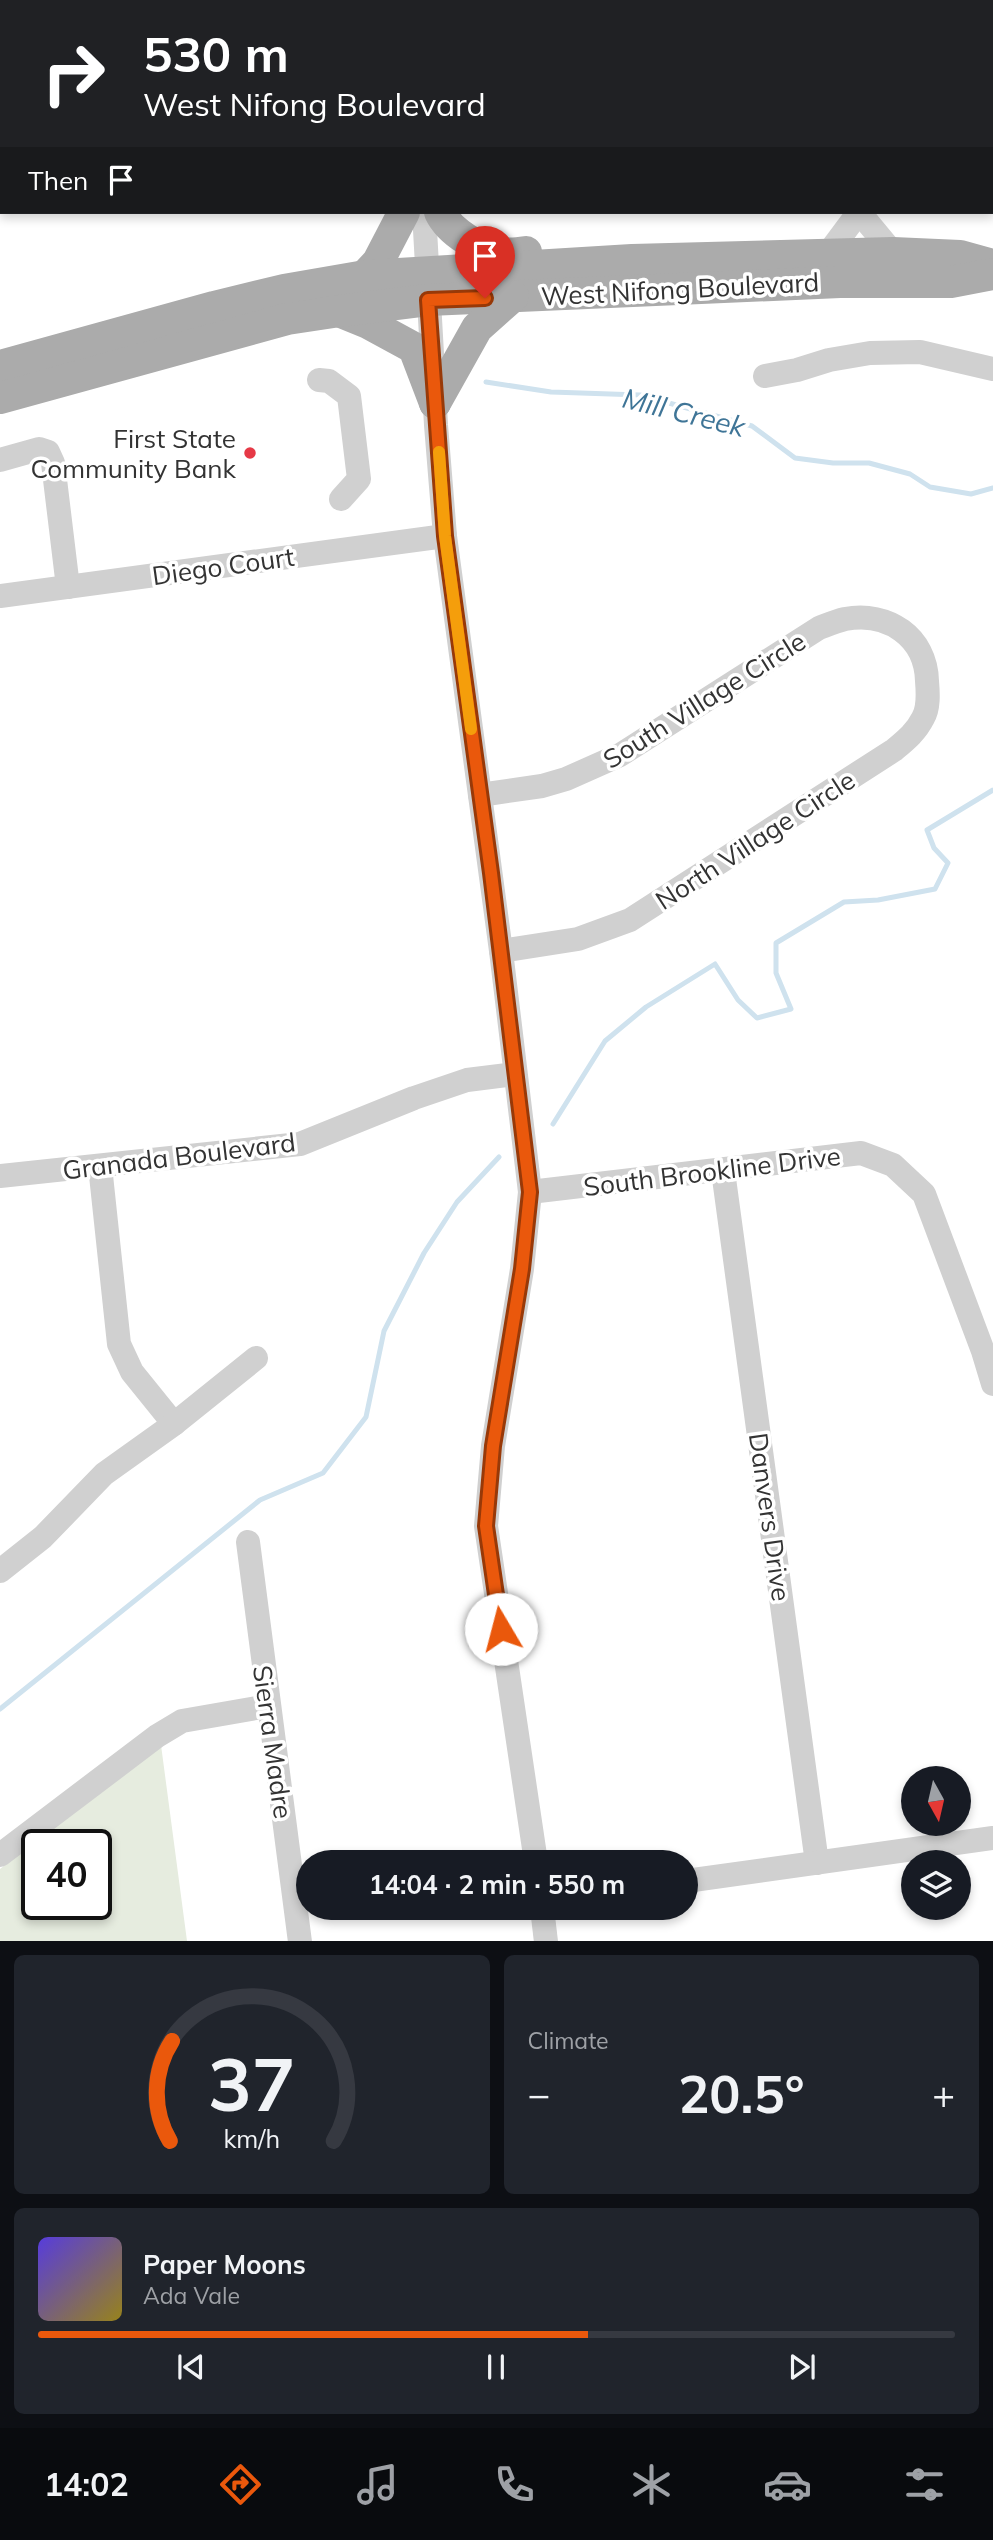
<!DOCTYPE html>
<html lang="en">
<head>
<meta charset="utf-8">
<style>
  body { margin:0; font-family:Mulish,sans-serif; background:#20242c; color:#f1f3f6; height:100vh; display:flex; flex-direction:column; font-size:26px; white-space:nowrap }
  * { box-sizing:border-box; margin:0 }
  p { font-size:23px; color:#9ea1a6 }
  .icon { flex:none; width:38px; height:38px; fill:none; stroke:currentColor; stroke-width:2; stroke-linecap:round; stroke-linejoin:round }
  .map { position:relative; height:1941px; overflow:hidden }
  .drawer { display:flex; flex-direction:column; gap:14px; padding:14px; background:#0d0f14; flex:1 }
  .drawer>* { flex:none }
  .top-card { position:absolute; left:0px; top:0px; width:994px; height:214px; box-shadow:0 4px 10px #0003; background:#202124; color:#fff; overflow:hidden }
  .needle { width:46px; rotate:172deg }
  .buttons { position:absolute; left:901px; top:1766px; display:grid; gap:14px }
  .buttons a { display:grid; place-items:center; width:70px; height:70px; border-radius:50%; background:#171b24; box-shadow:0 4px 10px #0003; font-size:35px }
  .speed { position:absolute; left:21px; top:1829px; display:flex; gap:14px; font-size:35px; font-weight:700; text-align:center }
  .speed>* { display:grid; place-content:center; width:91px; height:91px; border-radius:50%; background:#171b24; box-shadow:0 4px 10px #0003; line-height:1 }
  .speed .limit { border:4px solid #111; border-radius:10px; background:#fff; color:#111 }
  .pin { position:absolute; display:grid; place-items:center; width:60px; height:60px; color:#fff; margin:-72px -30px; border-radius:50% 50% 50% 0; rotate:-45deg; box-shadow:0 0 7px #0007 }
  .pin .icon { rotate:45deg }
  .me { position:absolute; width:77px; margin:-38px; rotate:352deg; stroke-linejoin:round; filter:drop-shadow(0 0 5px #0008) }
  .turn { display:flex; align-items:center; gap:24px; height:147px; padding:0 28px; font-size:32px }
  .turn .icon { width:91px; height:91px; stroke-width:2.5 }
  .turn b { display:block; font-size:49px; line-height:60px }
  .then { display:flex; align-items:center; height:66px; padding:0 28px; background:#0003; gap:14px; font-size:26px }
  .big { font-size:52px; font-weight:700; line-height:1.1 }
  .drawer .widget { flex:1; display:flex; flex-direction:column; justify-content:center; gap:10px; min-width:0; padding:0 24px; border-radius:10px; background:#20242c }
  .drawer .dial { align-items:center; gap:0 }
  .dial svg { height:182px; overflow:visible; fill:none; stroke:#363941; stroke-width:7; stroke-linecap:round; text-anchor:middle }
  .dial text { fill:#f1f3f6; stroke:none }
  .song { display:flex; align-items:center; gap:21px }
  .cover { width:84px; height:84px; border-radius:10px; background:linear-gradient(135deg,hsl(250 70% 55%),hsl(50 70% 35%)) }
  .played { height:7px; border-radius:4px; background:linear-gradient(90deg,#ea580c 60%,#363941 60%) }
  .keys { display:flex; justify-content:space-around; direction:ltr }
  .heat { display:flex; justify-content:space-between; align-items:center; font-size:38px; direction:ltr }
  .drawer .tiles { flex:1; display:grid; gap:14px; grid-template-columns:1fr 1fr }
  .widget:last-child { grid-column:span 2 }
  .trip { position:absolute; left:296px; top:1850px; width:402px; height:70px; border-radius:35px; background:#171b24; box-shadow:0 4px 10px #0003; font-weight:700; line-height:70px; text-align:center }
  .tabs { display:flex; height:112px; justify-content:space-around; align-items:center; background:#090b0e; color:#9ea1a6 }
  .tabs .icon { width:49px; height:49px }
  .tabs .current { color:#ea580c }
  .tabs b { font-size:32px; color:#f1f3f6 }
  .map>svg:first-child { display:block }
  .green { fill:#e6ecdf; fill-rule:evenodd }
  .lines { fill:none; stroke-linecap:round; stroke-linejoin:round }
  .stream { stroke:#cfe2ee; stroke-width:5 }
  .minor { stroke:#d0d0d0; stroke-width:24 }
  .major { stroke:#ababab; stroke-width:32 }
  .route-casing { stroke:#983908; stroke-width:18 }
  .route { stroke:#ea580c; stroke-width:12 }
  .slow { stroke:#f59e0b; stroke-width:12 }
  .poi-dot { fill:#e63946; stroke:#fff; stroke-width:2.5 }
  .labels { text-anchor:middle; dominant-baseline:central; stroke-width:7; stroke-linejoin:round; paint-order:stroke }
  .street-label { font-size:26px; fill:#333; stroke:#fff }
  .poi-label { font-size:26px; fill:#333; stroke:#fff; text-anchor:end }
  .water-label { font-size:28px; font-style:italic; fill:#3f7597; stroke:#fff }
</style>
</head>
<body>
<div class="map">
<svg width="993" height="1942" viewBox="0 0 993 1942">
  <rect width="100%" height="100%" fill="#fff"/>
  <!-- green -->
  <path class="green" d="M161,1745L187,1941L0,1942V1869ZM37,1844H96V1904H37Z"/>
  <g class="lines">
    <!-- stream -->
    <g class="stream">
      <polyline points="486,382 551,392 640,395 752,426 795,458 833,463 869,463 910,474 930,487 971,494 993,488"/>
      <polyline points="553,1124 605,1041 646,1007 715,964 738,1000 757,1018 791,1009 776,973 776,943 844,902 878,900 935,889 948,863 934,848 927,830 993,790"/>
      <polyline points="0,1709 260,1500 323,1473 366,1417 384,1331 424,1253 457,1202 499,1157"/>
    </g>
    <!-- minor -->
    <g class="minor">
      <polyline points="407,0 407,2"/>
      <polyline points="763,0 765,2"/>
      <polyline points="321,2 321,0"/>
      <polyline points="0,61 2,61"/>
      <polyline points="0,124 2,124"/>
      <polyline points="424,212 436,425 445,536 501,951 530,1192 522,1269 493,1446 486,1526 536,1862"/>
      <polyline points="859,212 893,253"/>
      <polyline points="827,255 859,212"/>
      <polyline points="765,376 797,370 829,360 870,353 920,352 993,369"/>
      <polyline points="319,380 329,381 349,396 359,479 341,499"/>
      <polyline points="0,460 39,449 48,452 53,463 68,587"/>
      <polyline points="0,596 445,536"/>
      <path d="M480,795L542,786L566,779L620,755L819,628C827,625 836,621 845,619C888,611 926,637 927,681C928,693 929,708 923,718C916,732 906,740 894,750L630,920L578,939L501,951"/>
      <polyline points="100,1166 119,1344 132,1372 174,1424"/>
      <polyline points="723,1171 817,1863"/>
      <polyline points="0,1176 300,1144 414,1098 467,1080 515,1074"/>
      <polyline points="530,1192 861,1153 893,1165 924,1194 983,1351 993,1384"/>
      <polyline points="248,1542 300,1942"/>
      <polyline points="0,1571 43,1537 104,1474 174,1424 256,1358"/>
      <polyline points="0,1855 157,1736 182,1721 268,1706"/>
      <polyline points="686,1881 993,1838"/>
      <polyline points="542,1908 546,1942"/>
    </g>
    <!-- major -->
    <g class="major">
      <path d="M440,212C450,233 480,250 503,253C510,254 519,253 526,252"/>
      <polyline points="365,276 378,262 404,212"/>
      <polyline points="341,312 368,323 414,348 435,403"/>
      <polyline points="0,366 214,307 284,290 365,276 632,260 893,253 960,256 993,265"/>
      <polyline points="0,398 287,319 340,311 428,300 840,282 951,282 993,274"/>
      <polyline points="435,403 477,328 513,296"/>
    </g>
  </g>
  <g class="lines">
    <!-- route casing -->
    <g class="route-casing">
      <polyline id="route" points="485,298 428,300 445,536 491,873 530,1192 522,1269 493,1446 486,1526 501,1629"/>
    </g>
    <!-- route -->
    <use href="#route" class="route"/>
    <!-- slow -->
    <polyline class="slow" points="439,452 445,536 471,729"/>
  </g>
  <!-- markers -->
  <circle class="poi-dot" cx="250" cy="453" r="7"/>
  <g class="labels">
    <!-- street labels -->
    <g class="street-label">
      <text transform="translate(680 289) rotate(-3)">West Nifong Boulevard</text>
      <text transform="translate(223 566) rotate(-8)">Diego Court</text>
      <text transform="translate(704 700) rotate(-32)">South Village Circle</text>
      <text transform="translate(755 840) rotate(-33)">North Village Circle</text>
      <text transform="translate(179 1156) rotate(-7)">Granada Boulevard</text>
      <text transform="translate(712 1171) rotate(-7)">South Brookline Drive</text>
      <text transform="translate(770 1517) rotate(82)">Danvers Drive</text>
      <text transform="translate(273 1742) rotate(82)">Sierra Madre</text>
    </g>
    <!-- poi labels -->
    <g class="poi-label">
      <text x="236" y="438">First State<tspan x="236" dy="30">Community Bank</tspan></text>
    </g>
    <!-- water labels -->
    <g class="water-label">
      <text transform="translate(684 412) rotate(14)">Mill Creek</text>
    </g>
  </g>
</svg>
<div class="buttons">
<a><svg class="needle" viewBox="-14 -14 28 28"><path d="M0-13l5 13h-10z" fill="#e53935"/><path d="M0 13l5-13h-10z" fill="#9ea1a6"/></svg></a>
<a><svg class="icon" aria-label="layers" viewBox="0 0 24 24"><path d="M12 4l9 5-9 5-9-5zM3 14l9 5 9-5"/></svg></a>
</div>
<div class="speed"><div class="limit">40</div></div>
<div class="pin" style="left:485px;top:298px;background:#d93025"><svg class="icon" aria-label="arrive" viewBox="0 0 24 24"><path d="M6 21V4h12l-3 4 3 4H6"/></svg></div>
<svg class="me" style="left:501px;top:1629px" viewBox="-20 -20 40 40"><circle r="19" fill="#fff"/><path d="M0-13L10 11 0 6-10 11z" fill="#ea580c"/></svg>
<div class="trip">14:04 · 2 min · 550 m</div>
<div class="top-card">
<div class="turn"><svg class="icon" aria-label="right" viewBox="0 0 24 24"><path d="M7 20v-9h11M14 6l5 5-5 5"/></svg><div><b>530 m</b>West Nifong Boulevard</div></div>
<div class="then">Then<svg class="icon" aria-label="arrive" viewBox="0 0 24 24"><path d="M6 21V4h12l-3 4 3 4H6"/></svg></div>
</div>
</div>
<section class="drawer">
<div class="tiles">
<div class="widget dial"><svg viewBox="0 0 100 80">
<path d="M14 69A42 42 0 1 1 86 69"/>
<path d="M14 69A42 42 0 0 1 15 25" stroke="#ea580c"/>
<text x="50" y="56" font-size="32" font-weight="700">37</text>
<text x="50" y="72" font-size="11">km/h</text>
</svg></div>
<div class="widget"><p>Climate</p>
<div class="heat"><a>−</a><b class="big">20.5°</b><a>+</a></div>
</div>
<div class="widget">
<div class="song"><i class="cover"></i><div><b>Paper Moons</b><p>Ada Vale</p></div></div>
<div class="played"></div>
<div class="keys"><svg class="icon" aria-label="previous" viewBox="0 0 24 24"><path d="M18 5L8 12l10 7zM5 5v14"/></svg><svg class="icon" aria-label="pause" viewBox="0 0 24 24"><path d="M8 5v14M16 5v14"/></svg><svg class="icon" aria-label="next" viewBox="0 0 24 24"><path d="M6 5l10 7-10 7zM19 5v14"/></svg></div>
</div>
</div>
</section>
<nav class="tabs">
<b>14:02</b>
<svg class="icon current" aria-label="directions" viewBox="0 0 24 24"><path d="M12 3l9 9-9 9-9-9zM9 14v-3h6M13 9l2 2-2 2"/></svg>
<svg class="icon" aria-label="music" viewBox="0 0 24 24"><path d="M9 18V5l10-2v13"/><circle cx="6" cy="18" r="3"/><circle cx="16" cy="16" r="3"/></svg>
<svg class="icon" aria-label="phone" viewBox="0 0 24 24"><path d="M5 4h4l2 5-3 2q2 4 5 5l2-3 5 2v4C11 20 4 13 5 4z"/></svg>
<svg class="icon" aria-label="climate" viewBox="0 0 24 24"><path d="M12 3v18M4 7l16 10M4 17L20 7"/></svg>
<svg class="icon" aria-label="car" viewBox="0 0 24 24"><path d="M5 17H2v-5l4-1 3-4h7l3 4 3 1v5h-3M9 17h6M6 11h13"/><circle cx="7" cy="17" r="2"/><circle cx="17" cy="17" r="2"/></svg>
<svg class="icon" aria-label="filters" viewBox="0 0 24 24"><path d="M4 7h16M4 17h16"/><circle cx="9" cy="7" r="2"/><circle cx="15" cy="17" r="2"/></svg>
</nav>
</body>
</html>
